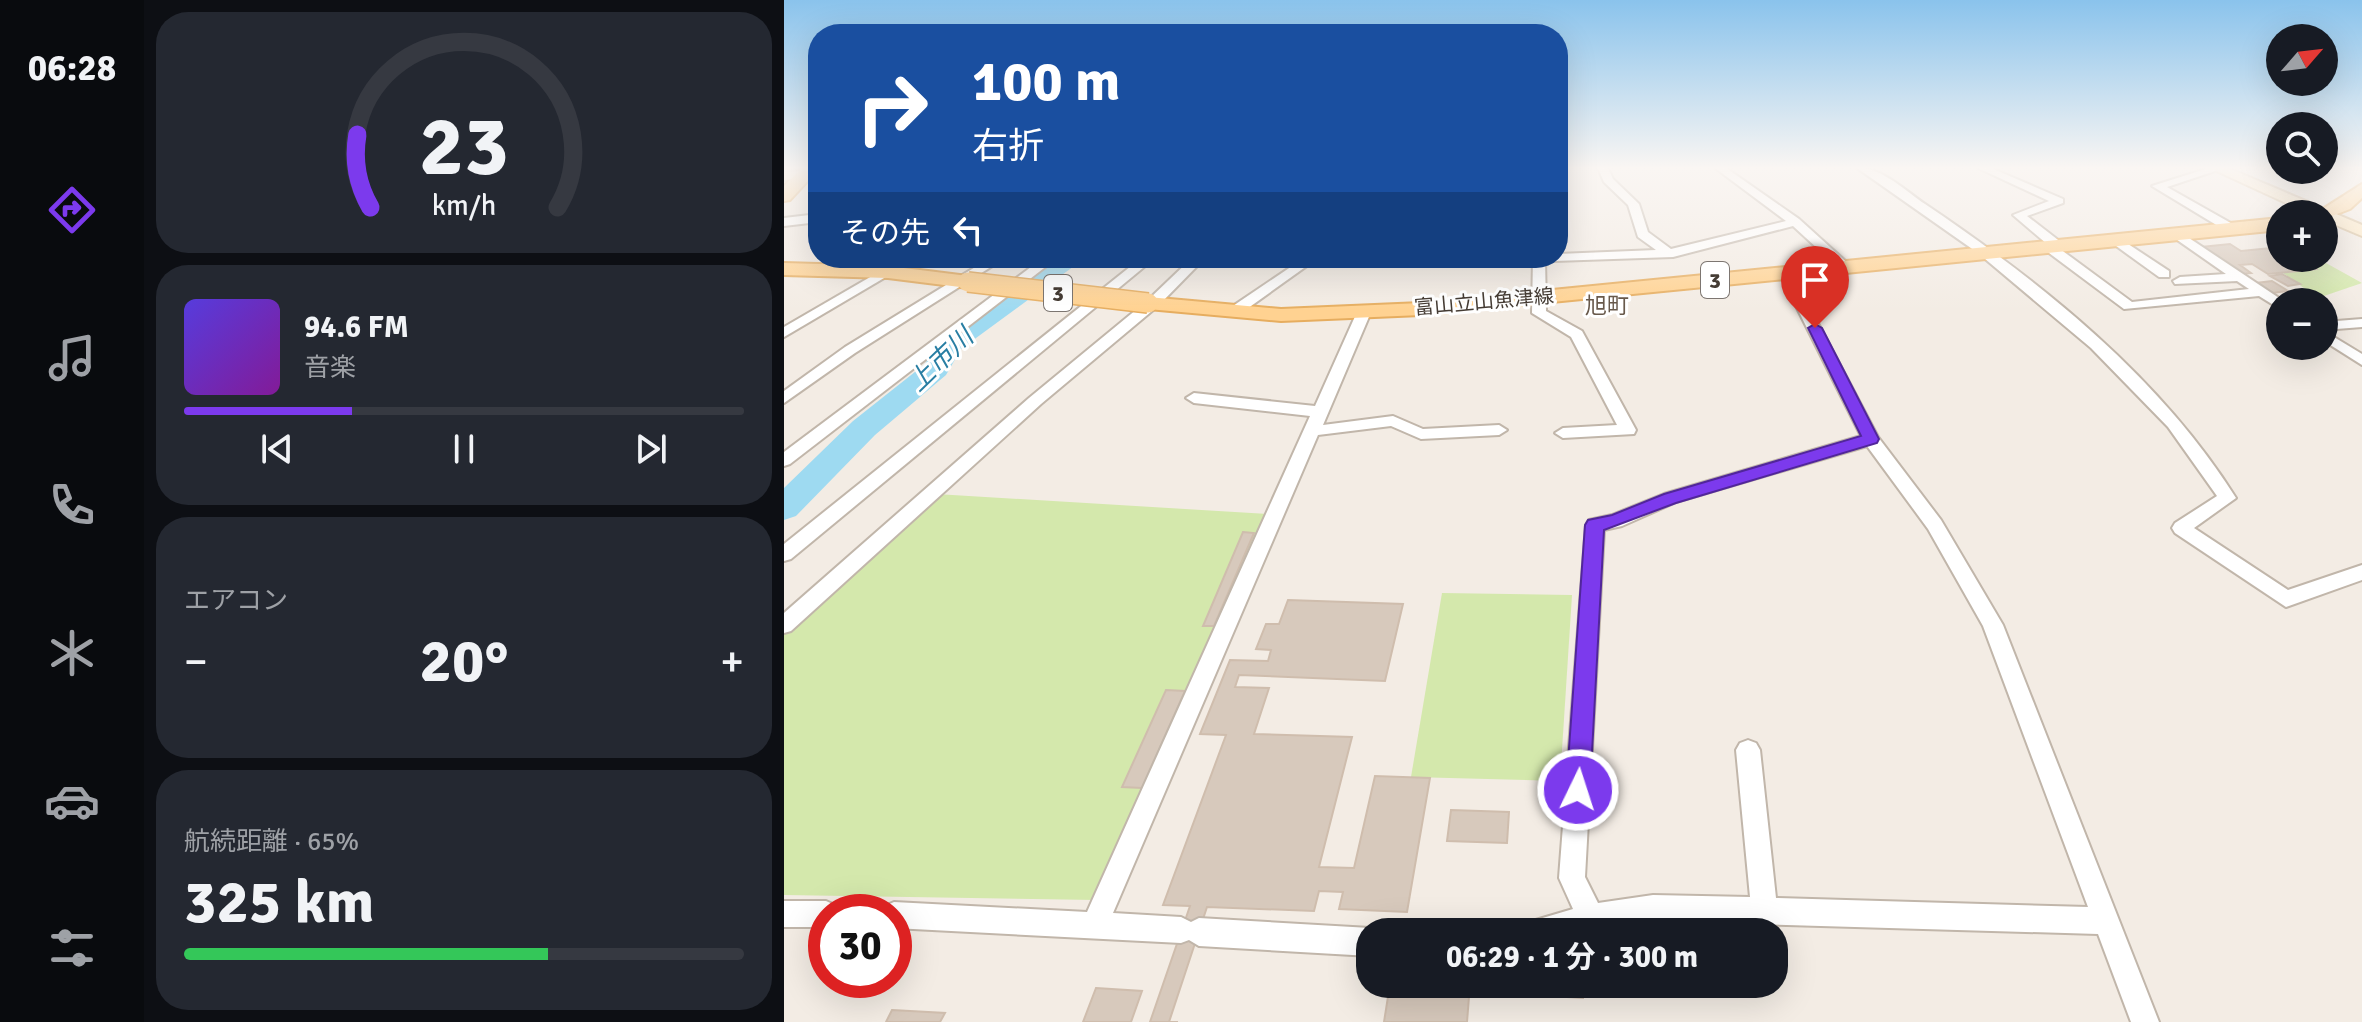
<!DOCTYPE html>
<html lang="ja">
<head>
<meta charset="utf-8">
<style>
  body { margin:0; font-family:Signika,"Noto Sans JP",sans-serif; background:#242831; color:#f1f3f6; height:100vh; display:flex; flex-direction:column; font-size:30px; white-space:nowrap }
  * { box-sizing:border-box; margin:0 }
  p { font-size:26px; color:#9ea1a6 }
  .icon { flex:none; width:44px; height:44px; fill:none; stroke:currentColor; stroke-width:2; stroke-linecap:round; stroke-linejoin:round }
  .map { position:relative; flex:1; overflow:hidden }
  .sheet { display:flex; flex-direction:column; gap:12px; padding:12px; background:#0d0f14; width:640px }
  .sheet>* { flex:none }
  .top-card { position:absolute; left:24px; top:24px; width:760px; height:244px; border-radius:32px; box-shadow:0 8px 32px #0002; background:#1a4fa0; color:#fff; overflow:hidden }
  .needle { width:52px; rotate:62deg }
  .controls { position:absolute; left:1482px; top:24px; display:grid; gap:16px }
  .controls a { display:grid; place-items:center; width:72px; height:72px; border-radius:50%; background:#171b24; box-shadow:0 8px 32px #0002; font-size:40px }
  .speed { position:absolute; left:24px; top:894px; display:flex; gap:16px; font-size:40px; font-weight:700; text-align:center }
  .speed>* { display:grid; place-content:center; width:104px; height:104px; border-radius:50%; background:#171b24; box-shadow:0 8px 32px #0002; line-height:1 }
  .speed .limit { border:12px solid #d22; background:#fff; color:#111 }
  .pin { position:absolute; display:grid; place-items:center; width:68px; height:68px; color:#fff; margin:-82px -34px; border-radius:50% 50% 50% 0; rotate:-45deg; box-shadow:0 0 8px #0007 }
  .pin .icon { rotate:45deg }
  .me { position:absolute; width:88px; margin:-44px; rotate:4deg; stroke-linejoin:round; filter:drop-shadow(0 0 6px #0008) }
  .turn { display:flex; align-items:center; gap:28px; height:168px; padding:0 32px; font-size:36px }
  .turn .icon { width:104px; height:104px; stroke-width:2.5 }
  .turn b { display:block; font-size:56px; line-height:68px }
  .then { display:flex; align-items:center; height:76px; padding:0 32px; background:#0003; gap:16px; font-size:30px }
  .big { font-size:60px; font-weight:700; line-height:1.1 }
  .sheet .card { flex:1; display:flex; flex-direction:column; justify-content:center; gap:12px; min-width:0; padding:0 28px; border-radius:32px; background:#242831 }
  .sheet .dial { align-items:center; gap:0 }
  .dial svg { height:208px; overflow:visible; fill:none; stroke:#363941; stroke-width:7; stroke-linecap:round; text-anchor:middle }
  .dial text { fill:#f1f3f6; stroke:none }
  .song { display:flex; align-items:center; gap:24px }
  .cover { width:96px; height:96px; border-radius:12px; background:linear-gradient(135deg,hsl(250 70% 55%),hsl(290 70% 35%)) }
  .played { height:8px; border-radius:4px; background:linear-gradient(90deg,#7c3aed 30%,#363941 30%) }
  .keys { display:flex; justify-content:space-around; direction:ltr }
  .heat { display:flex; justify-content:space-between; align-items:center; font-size:44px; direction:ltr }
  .charge { height:12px; border-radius:6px; background:linear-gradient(90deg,#34c759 65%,#363941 0) }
  .trip { position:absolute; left:572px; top:918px; width:432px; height:80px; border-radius:32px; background:#171b24; box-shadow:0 8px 32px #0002; font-weight:700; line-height:80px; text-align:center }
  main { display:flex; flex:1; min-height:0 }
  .dock { display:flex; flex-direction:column; width:144px; justify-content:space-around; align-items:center; background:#090b0e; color:#9ea1a6 }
  .dock .icon { width:56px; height:56px }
  .dock .current { color:#7c3aed }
  .dock b { font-size:36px; color:#f1f3f6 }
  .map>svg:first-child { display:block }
  .green { fill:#d4e8ac }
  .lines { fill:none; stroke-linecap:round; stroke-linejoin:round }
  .river { fill:#9edaf1; fill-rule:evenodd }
  .building { fill:#d7c9bc; stroke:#cfbdad; stroke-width:2 }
  .street-casing { stroke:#c1b6aa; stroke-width:4 }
  .secondary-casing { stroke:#d7bd95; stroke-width:4 }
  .primary-casing { stroke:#e6ad5f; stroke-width:4 }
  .street { fill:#fff; fill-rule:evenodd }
  .secondary { fill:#ffe9c2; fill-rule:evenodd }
  .primary { fill:#ffd291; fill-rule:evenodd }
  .primary-bridge-casing { stroke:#e6ad5f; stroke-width:22; stroke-linecap:butt }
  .primary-bridge { stroke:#ffd291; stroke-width:19 }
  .route { fill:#7c3aed; stroke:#51269a; stroke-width:2 }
  .labels { text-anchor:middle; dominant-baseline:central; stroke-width:6; stroke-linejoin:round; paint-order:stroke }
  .far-street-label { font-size:20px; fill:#453c34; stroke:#fff }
  .shield { fill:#fff; stroke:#7d7671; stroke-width:2 }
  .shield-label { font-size:22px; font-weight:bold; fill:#453c34 }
  .far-neighbourhood-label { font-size:22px; fill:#68594b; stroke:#fff }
  .water-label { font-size:26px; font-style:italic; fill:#287ea3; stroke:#fff }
</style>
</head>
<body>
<main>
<nav class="dock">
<b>06:28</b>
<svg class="icon current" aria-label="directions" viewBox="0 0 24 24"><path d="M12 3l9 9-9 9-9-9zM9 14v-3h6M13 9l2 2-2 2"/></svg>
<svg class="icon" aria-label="music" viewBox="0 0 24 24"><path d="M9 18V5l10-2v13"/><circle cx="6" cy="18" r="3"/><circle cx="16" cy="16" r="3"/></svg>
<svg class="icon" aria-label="phone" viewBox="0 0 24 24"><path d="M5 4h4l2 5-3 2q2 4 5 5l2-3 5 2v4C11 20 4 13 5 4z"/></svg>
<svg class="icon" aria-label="climate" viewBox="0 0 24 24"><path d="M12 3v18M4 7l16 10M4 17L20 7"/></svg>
<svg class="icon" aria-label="car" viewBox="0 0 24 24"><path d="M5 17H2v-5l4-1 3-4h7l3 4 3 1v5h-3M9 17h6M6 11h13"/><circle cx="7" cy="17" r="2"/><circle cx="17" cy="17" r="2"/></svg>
<svg class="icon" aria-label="filters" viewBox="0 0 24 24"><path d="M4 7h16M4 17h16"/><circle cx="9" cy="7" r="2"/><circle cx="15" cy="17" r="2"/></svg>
</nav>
<section class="sheet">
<div class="card dial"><svg viewBox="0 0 100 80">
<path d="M14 69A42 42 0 1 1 86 69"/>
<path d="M14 69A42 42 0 0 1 9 41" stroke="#7c3aed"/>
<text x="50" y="56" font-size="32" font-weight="700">23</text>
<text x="50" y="72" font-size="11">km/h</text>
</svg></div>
<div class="card">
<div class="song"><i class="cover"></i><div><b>94.6 FM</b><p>音楽</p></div></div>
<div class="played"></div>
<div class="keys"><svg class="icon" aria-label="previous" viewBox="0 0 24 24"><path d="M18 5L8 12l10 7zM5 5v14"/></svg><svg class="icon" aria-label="pause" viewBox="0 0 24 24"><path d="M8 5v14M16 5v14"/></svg><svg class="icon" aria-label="next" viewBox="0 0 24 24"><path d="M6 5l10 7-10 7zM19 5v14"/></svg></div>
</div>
<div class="card"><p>エアコン</p>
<div class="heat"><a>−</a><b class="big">20°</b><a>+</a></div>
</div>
<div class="card"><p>航続距離 · 65%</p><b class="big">325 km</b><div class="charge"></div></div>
</section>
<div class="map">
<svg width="1578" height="1022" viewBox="0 0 1578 1022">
  <rect width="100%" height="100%" fill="#f3ece4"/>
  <!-- green -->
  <g class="green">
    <polygon points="1514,258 1533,258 1578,283 1534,298 1499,273 1531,270"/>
    <polygon points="152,494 484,514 401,691 312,900 0,895 0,634"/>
    <polygon points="658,593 788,595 776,781 627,777"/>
  </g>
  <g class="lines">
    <!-- river -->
    <polygon class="river" points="273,258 301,258 177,349 162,375 91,435 12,516 0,520 0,488 69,421 141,364 156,338"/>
  </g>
  <!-- building -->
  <g class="building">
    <polygon points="1446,244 1457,251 1487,248 1496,253 1496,258 1514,258 1532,269 1484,274 1468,264 1456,265 1467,273 1458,274 1417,247"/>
    <polygon points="1498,274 1516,284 1504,286 1486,276"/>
    <polygon points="1488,281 1504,291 1488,293 1472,283"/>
    <polygon points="459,532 470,533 430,626 419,626"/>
    <polygon points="504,600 619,604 601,681 455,675 451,687 485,688 470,734 568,737 535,867 570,868 591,776 646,778 623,912 555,909 559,892 535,891 530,911 423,907 385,1022 394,1022 366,1022 406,906 379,905 442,735 416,734 446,660 484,661 487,650 472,649 482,624 495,624"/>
    <polygon points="382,690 401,691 358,788 338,787"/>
    <polygon points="667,810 725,812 723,843 663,841"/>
    <polygon points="606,984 686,984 683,1022 600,1022"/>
    <polygon points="731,984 800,984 799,998 731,994"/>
    <polygon points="312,988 358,991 347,1022 299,1022"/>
    <polygon points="108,1010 161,1013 156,1022 102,1022"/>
  </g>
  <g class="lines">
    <!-- street casing -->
    <g class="street-casing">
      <g id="street">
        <polygon points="814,168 824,168 829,179 855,204 864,232 887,249 1002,221 931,168 942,168 1015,219 1068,267 1057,270 1009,226 889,257 770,261 768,258 774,258 774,254 872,250 854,237 844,205 820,182"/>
        <path d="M1073,168C1096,166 1122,191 1141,204C1258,283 1376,377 1452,498L1410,528L1504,590L1578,565V580L1502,607L1391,533L1388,528L1391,523L1433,496L1384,427L1307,348L1194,253Z"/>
        <polygon points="1194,168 1207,168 1279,199 1279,203 1243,216 1278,243 1280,246 1276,249 1348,302 1465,289 1453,281 1391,284 1389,281 1396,277 1442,274 1389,237 1387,234 1393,230 1501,302 1496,302 1496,309 1475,296 1340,309 1261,250 1259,247 1263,244 1229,215 1265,201"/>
        <polygon points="1425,168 1440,168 1383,187 1452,226 1452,232 1444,232 1368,186"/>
        <polygon points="34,214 34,222 0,226 0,218"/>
        <polygon points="1332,236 1385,271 1385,277 1375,277 1328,243 1326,240"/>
        <polygon points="119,258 134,258 0,337 0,327"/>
        <polygon points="206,258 221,258 71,353 0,403 0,391 61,347"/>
        <polygon points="259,258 273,258 6,464 0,466 0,452"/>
        <polygon points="357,258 371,258 7,559 0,561 0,544"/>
        <polygon points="408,258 421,258 374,306 257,404 7,631 0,633 0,613 245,398 364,300"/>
        <polygon points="520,258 534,258 453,316 443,316 443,310"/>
        <polygon points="749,258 761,258 762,311 798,331 852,430 850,434 779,438 771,433 779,428 833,425 787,337 748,313"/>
        <path d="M1002,270L1008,274L1094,437L1157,520L1219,625L1375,1022H1347L1314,934L869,921L801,932H741L745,922L789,909L775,878L802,525L805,520L828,515L880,494L1077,436L996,274ZM1083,446L1144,529L1199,626L1304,907L992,898L976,750L972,743L964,740L956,743L952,750L966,897L869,895L814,903L801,877L820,530L838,526L892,502Z"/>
        <polygon points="580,308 587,312 539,425 609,416 639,429 715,425 723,430 715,435 637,439 607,426 534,435 329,913 397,917 407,922 415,918 586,928 595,932 586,932 586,956 415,946 405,940 397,943 110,928 110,912 98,912 101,906 110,902 303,912 526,416 410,403 402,398 410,393 531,406 573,312"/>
        <polygon points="1578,319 1578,327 1540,330 1540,322"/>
        <polygon points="1540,331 1578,354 1578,365 1540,341"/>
        <polygon points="0,901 42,901 51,905 54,912 42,912 42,927 0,927"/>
      </g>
    </g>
    <!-- secondary casing -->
    <g class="secondary-casing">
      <g id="secondary">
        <polygon points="1426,168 1444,168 1578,225 1578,236 1540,220 1540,214 1526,214"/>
        <polygon points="34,170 34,178 0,180 0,172"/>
      </g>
    </g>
    <!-- primary casing -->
    <g class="primary-casing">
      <g id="primary">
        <polygon points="18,168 34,170 6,200 0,201 0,186"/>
        <polygon points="1578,184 1578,198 1566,209 1540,219 1540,214 1531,214"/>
        <polygon points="1496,218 1496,230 637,315 497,321 364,309 353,303 364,297 497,309 637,303"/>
        <polygon points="0,263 104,266 184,276 194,282 184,288 104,278 0,275"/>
      </g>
    </g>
    <!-- street -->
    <use href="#street" class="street"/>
    <!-- secondary -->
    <use href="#secondary" class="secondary"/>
    <!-- primary -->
    <use href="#primary" class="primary"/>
    <!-- primary-bridge casing -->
    <g class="primary-bridge-casing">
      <polyline id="primary-bridge" points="184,282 364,303"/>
    </g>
    <!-- primary-bridge -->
    <use href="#primary-bridge" class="primary-bridge"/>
  </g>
  <!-- sky -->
  <linearGradient id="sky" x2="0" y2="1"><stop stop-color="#8ac3ec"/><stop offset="0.54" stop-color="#faf6f3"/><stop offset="1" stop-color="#faf6f3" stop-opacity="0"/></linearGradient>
  <rect width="1578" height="311" fill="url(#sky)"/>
  <!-- route -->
  <polygon class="route" points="1031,324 1038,328 1095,439 1093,443 892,503 820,530 806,790 802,798 794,801 785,798 782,790 801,525 804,520 828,515 880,494 1077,436 1024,328"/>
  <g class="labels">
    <!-- far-street labels -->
    <g class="far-street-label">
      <text transform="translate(700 302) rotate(-5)">富山立山魚津線</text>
    </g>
    <!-- shield labels -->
    <g class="shield">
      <rect x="917" y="262" width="28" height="36" rx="6"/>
      <rect x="260" y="275" width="28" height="36" rx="6"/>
    </g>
    <g class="shield-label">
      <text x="931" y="280">3</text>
      <text x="274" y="293">3</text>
    </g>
    <!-- far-neighbourhood labels -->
    <g class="far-neighbourhood-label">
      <text x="823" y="305">旭町</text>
    </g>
    <!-- water labels -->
    <g class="water-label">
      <text transform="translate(157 360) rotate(-44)">上市川</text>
    </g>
  </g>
</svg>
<div class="controls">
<a><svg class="needle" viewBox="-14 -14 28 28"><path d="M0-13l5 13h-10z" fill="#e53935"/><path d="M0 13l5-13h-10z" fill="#9ea1a6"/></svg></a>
<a><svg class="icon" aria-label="search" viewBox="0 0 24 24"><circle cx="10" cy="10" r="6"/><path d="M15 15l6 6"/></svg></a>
<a>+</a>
<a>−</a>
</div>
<div class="speed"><div class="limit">30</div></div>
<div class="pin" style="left:1031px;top:328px;background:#d93025"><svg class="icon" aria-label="arrive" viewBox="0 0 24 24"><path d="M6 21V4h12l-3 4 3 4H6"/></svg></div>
<svg class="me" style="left:794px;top:790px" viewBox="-20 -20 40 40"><circle r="17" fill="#7c3aed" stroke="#fff" stroke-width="3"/><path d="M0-11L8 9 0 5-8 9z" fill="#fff"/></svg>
<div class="trip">06:29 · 1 分 · 300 m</div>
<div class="top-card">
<div class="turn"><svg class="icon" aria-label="right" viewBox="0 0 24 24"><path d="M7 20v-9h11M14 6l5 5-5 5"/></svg><div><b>100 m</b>右折</div></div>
<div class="then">その先<svg class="icon" aria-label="left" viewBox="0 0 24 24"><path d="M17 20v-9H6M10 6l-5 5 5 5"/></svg></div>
</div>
</div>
</main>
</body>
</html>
